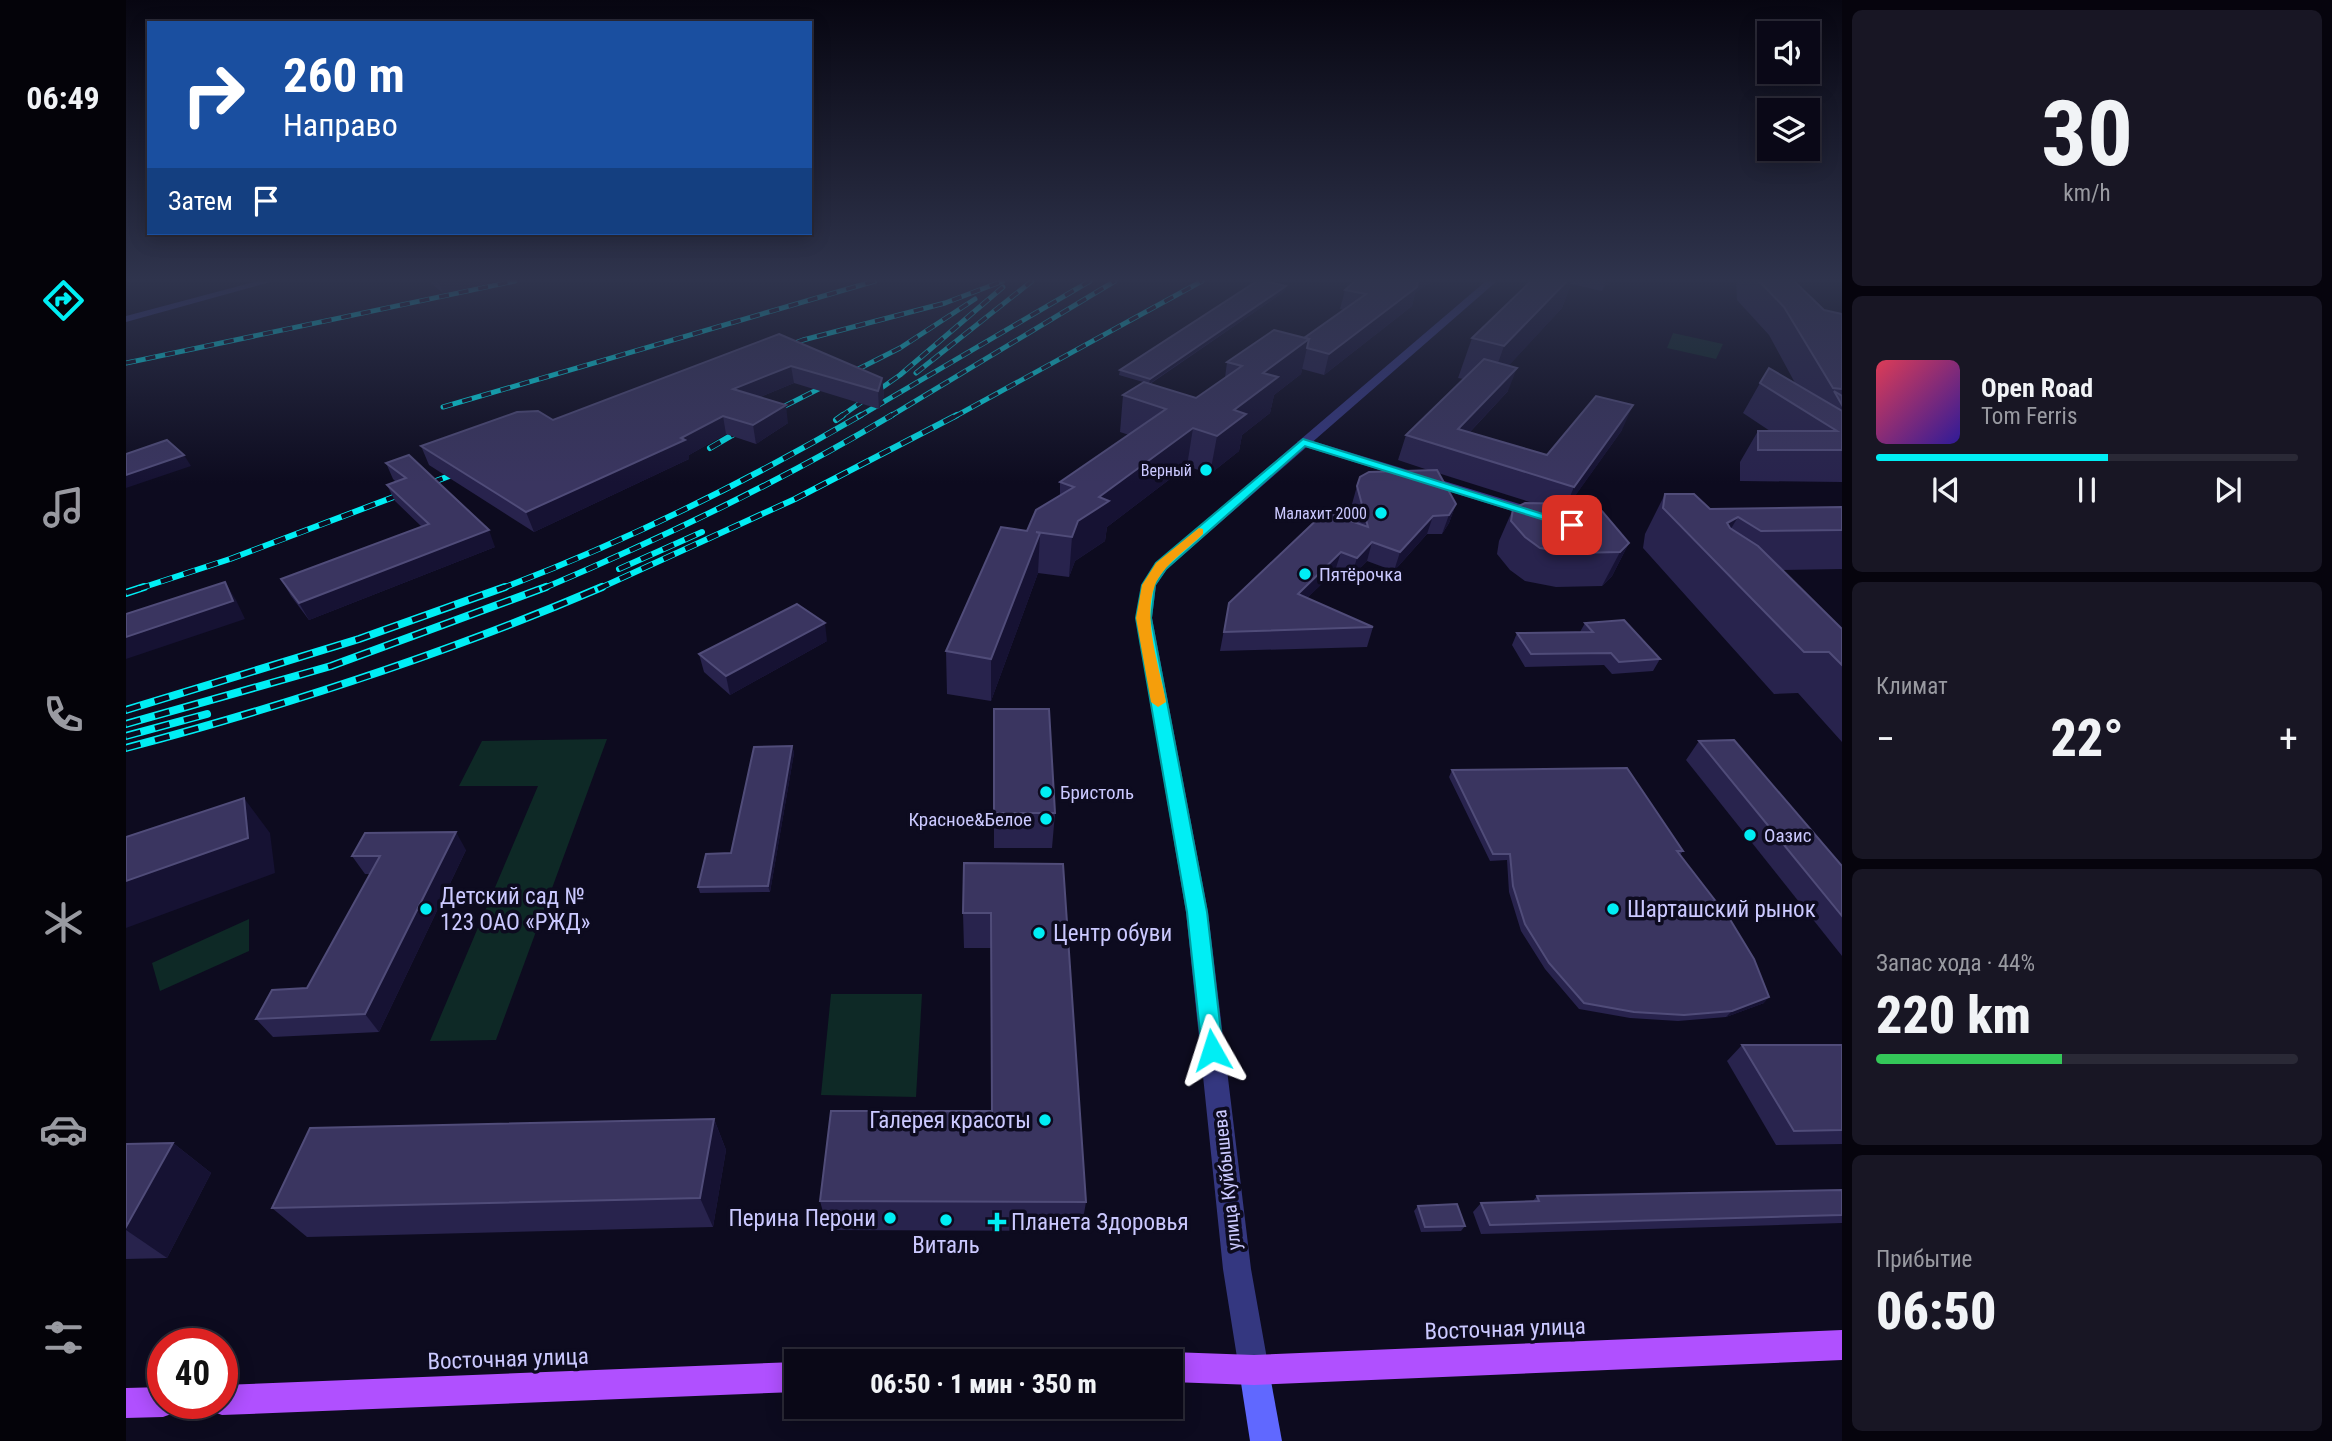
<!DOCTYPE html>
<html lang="ru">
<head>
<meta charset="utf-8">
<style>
  body { margin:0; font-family:"Roboto Condensed",sans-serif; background:#181624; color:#f1f3f6; height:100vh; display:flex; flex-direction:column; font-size:26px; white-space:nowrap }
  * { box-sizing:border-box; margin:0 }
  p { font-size:23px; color:#999aa1 }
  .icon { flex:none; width:38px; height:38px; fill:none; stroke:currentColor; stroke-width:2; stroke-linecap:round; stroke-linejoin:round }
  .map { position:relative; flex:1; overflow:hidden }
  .panel { display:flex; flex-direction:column; gap:10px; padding:10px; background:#06040d; width:490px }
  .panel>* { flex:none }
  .guide { position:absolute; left:21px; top:21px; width:665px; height:214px; border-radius:0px; box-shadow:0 4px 18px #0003,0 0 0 2px #2a2936; background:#1a4fa0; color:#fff; overflow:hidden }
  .buttons { position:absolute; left:1631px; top:21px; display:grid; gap:14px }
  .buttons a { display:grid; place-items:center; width:63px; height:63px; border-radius:0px; background:#0a0817; box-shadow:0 4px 18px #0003,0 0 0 2px #2a2936; font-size:35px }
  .speed { position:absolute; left:21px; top:1328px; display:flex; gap:14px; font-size:35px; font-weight:700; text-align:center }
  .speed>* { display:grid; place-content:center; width:91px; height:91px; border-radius:50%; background:#0a0817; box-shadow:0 4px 18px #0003,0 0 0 2px #2a2936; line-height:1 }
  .speed .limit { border:10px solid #d22; background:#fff; color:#111 }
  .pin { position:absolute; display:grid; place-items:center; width:60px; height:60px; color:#fff; margin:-30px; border-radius:14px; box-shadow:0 4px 10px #0006 }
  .me { position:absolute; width:77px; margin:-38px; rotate:354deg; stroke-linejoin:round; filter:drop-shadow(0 0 5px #0008) }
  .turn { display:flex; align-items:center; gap:24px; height:147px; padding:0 21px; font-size:32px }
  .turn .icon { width:91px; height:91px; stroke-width:2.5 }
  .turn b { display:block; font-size:49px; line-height:60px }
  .then { display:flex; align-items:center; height:66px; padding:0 21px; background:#0003; gap:14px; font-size:26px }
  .big { font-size:52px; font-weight:800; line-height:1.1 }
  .panel .widget { flex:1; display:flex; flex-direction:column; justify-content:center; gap:10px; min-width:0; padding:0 24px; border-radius:10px; background:#181624 }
  .panel .dial { align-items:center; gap:0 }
  .dial b { font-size:91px; line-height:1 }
  .song { display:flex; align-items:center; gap:21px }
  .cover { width:84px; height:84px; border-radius:10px; background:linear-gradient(135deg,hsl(350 70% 55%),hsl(250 70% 35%)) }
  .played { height:7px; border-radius:4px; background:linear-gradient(90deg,#00eef4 55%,#2a2936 55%) }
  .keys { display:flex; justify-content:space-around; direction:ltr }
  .heat { display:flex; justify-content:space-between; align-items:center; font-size:38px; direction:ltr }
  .charge { height:10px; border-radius:5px; background:linear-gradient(90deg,#34c759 44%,#2a2936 0) }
  .trip { position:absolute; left:658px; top:1349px; width:399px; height:70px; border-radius:0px; background:#0a0817; box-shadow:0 4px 18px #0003,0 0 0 2px #2a2936; font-weight:800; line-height:70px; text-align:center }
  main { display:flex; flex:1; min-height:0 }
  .menu { display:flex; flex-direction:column; width:126px; justify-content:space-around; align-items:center; background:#040309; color:#999aa1 }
  .menu .icon { width:49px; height:49px }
  .menu .on { color:#00eef4 }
  .menu b { font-size:32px; color:#f1f3f6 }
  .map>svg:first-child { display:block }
  .green { fill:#0e2926 }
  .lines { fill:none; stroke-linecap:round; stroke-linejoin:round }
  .minor { fill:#343780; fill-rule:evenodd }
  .tertiary { fill:#343780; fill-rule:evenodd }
  .secondary { fill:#6068ff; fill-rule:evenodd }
  .primary { fill:#b050ff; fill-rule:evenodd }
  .rail-far2-casing { stroke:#00eef4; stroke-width:5 }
  .rail-far1-casing { stroke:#00eef4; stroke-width:6 }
  .rail-casing { stroke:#00eef4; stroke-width:8 }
  .rail-far2 { stroke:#0d0b1f; stroke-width:3.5; stroke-dasharray:10; stroke-linecap:butt }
  .rail-far1 { stroke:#0d0b1f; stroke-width:4.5; stroke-dasharray:12; stroke-linecap:butt }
  .rail { stroke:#0d0b1f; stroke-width:5; stroke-dasharray:15; stroke-linecap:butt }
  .wall { fill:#28234d }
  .shaded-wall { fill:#161233 }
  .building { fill:#3a3560; stroke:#504c79; stroke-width:2 }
  .route { fill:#00eef4; stroke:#009b9f; stroke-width:2 }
  .slow { fill:#f59e0b }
  .poi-dot { fill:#00eef4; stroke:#0d0b1f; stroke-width:2.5 }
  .labels { text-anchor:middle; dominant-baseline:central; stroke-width:7; stroke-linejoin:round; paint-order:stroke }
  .far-poi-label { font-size:16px; fill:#cbc9ff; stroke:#0d0b1f; text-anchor:end }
  .poi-label { font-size:19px; fill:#cbc9ff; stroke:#0d0b1f; text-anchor:start }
  .street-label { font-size:19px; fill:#cbc9ff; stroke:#0d0b1f }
  .near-poi-label { font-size:23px; fill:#cbc9ff; stroke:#0d0b1f; text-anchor:start }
  .near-street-label { font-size:23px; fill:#cbc9ff; stroke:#0d0b1f }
</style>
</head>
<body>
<main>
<nav class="menu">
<b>06:49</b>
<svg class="icon on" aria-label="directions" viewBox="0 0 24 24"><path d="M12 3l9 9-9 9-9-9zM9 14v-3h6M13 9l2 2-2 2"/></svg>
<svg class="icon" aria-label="music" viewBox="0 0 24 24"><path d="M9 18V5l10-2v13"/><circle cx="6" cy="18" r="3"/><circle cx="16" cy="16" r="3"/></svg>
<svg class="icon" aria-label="phone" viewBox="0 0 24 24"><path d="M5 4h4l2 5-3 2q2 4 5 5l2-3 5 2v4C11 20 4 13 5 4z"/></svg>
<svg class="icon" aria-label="climate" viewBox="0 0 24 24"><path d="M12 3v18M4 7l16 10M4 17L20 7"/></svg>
<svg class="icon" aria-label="car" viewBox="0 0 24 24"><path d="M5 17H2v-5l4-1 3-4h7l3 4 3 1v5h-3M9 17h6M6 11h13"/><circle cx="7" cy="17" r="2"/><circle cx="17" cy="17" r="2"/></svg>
<svg class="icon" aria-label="filters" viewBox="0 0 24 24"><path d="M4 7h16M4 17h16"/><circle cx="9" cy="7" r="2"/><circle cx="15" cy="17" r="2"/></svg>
</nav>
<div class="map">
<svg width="1716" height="1441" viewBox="0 0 1716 1441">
  <rect width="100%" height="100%" fill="#0d0b1f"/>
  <!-- green -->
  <g class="green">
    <polygon points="1547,333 1597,344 1590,359 1541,348"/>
    <polygon points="481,739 370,1040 304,1041 412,786 333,786 356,741"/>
    <polygon points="123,919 123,951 34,991 26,963"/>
    <polygon points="705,994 796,994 790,1097 695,1095"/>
  </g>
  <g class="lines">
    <!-- minor -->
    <g class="minor">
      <polygon points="132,281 148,281 0,322 0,316"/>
      <polygon points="1177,438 1416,511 1418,514 1411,518 1406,517 1173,445 1171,442"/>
    </g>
    <!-- tertiary -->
    <polygon class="tertiary" points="1360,281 1371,281 1041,569 1030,585 1026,618 1082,912 1125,1269 1143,1370 1138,1380 1128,1385 1118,1380 1113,1370 1097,1269 1060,912 1010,618 1016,585 1030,563"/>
    <!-- secondary -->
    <polygon class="secondary" points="1128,1355 1138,1360 1143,1370 1156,1441 1124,1441 1113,1370 1118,1360"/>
    <!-- primary -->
    <g class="primary">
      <polygon points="1716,1330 1716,1360 1128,1385 1045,1382 1045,1362 1032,1362 1035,1357 1045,1352 1128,1355"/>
      <polygon points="670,1362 670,1392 96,1415 85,1411 82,1404 96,1404 96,1385"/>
      <polygon points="37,1387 37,1404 52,1404 48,1413 37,1417 0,1418 0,1388"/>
    </g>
    <!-- rail-far2 casing -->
    <g class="rail-far2-casing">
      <g id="rail-far2">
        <polyline points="653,349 677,340 819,303 877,281"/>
        <polyline points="0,363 389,281"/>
        <polyline points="790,373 906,281"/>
        <polyline points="317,407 749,281"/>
        <polyline points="641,415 774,348 849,299"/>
        <polyline points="714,417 774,375 877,287"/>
        <polyline points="732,417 964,281"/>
        <polyline points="763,417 989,281"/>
        <polyline points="828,417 1076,281"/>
      </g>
    </g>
    <!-- rail-far1 casing -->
    <g class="rail-far1-casing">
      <g id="rail-far1">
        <polyline points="710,420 717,415"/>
        <polyline points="584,448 620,427"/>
        <polyline points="493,569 576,532"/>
        <polyline points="12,589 104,559 339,470"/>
        <path d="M374,589C499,542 620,482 735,415"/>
        <path d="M416,589C536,538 654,482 766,415"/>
        <polyline points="472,589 669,499 831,415"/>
      </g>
    </g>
    <!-- rail casing -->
    <g class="rail-casing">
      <g id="rail">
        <polyline points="0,593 18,587"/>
        <polyline points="0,710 233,639 379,587"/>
        <polyline points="0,724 205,666 420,587"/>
        <polyline points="0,736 81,714"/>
        <path d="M0,748C162,705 322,653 476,587"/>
      </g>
    </g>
    <!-- rail-far2 -->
    <use href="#rail-far2" class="rail-far2"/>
    <!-- rail-far1 -->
    <use href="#rail-far1" class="rail-far1"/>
    <!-- rail -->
    <use href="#rail" class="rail"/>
  </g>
  <!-- wall -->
  <g class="wall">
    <polygon points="302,281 377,281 317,293"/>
    <polygon points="1229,281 1309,281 1299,286 1289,293 1286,306 1198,375 1176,369 1175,374 1148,395 1144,413 1116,435 1113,451 1084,474 1061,466 981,527 979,541 949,561 943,577 912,573 865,701 821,694 820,651 901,531 934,496 934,482 1003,435 994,432 997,395 1017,382 993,375 994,370 1159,291 1024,384 1070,398 1099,378 1101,362 1178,338 1218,310 1214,309 1219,290"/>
    <polygon points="1405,281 1485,281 1476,291 1445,284 1436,308 1383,365 1382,391 1344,432 1421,455 1496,430 1443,504 1503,543 1486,576 1476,586 1430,587 1399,581 1384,570 1371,554 1373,541 1387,509 1407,503 1312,473 1330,504 1323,523 1316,534 1301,534 1268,571 1241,561 1225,577 1209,571 1181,598 1247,627 1241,647 1094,651 1103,603 1231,523 1226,504 1231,486 1305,471 1272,460 1280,435 1338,379 1332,378 1346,338"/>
    <polygon points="1610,281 1668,281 1698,310 1716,314 1716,482 1614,481 1614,462 1632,431 1644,431 1617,413 1634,383 1669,383 1643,335 1611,300"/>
    <polygon points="653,334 756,378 758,396 753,409 668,383 634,397 662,423 630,444 600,434 563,455 563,459 408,532 303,465 295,446 427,420"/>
    <polygon points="260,463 369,547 183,620 165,596 155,579 296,527 269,501 261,485 270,482 267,479"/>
    <polygon points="1539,494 1584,509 1716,507 1716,569 1657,570 1716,629 1716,742 1672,693 1648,694 1517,548 1519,534"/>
    <polygon points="1459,623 1534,659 1527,671 1486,674 1478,665 1399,667 1386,645 1391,633 1454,632"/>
    <polygon points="701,641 604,695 578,672 573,654"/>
    <polygon points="868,709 929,813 926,848 868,848"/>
    <polygon points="1573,741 1716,866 1716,956 1560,760"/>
    <polygon points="666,746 668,753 644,892 574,893 572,887 605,853"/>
    <polygon points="1326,770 1557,851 1554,855 1638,1003 1600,1017 1552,1021 1504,1018 1453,1009 1419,969 1395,931 1383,892 1381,860 1364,861 1323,777"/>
    <polygon points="340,850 253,1032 147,1037 130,1019 181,988 244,874 239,874 226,856"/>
    <polygon points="937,864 960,1202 955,1231 702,1230 694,1201 865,1111 865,948 838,948 837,913"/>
    <polygon points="1616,1045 1716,1045 1716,1144 1650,1145 1601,1061"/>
    <polygon points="588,1119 600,1150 587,1227 181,1237 146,1208"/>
    <polygon points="47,1143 85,1173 41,1258 0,1259 0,1144"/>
    <polygon points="1716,1190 1716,1223 1355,1234 1347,1212 1355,1203 1406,1202 1411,1196"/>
    <polygon points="1292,1206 1339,1226 1335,1231 1295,1232 1288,1211"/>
  </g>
  <!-- shaded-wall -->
  <g class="shaded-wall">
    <polygon points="312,281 377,281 317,293"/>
    <polygon points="1292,281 1309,281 1299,286 1289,293 1286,306 1198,375 1203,354"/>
    <polygon points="1441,281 1446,281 1436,308 1364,386 1378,346"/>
    <polygon points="1480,281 1485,281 1476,291"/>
    <polygon points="1160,286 1159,291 1023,384 1024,379"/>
    <polygon points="1183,339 1175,374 1148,395 1144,413 1116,435 1113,451 1084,474 1091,436 1108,410 1137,373"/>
    <polygon points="665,366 668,383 610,407 607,389"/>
    <polygon points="1391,368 1382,391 1327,450 1332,429"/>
    <polygon points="756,378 758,396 753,409 752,391"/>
    <polygon points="660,405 662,423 630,444 627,425"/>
    <polygon points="1507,405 1496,430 1437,513 1448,487"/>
    <polygon points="597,416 600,434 563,455 563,459 408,532 400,512 555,438"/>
    <polygon points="1067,428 1061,466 981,527 979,541 949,561 943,577 946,537 952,521 973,497"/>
    <polygon points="58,455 65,466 0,488 0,475"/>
    <polygon points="1330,504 1323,523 1316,534 1323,515"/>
    <polygon points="1307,516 1301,534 1268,571 1274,552"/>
    <polygon points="1612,517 1588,557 1601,523"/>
    <polygon points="363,530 369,547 183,620 173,603"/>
    <polygon points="914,533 912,573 865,701 865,659"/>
    <polygon points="1246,542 1241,561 1225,577 1231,558"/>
    <polygon points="1503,543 1486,576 1476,586 1494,552"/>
    <polygon points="1215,552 1209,571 1166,613 1172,594"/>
    <polygon points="99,582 110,600 119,619 0,659 0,637"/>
    <polygon points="699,623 701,641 604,695 600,676"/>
    <polygon points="666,746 668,753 644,892 642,886"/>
    <polygon points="118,798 144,833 149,873 0,928 0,881"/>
    <polygon points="330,832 340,850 253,1032 239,1014"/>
    <polygon points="1643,997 1638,1003 1600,1017 1606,1011"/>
    <polygon points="588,1119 600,1150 587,1227 574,1198"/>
    <polygon points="47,1143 85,1173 41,1258 0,1230 0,1227"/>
  </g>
  <!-- building -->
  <g class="building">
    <polygon points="1131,281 1139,281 1160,286 1024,379 994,370"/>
    <polygon points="1229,281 1292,281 1291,287 1203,354 1181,348 1183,339 1178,338 1240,294 1219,290"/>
    <polygon points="1405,281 1441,281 1378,346 1346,338"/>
    <polygon points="1633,281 1668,281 1698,310 1716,314 1716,389 1707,388 1658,307"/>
    <polygon points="1148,330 1183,339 1137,373 1152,377 1108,410 1120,414 1091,436 1067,428 973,497 983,501 952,521 946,537 910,532 914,533 865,659 820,651 875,527 901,531 910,510 948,487 934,482 1040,409 997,395 1018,382 1070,398 1116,366 1101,362"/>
    <polygon points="653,334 756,378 752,391 665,366 607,389 660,405 627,425 597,416 555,438 559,440 400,512 295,446 391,412 412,411 427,420"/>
    <polygon points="1358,359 1391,368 1332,429 1421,455 1470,396 1507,405 1448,487 1280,435"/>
    <polygon points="1643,368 1716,411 1716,450 1632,450 1632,431 1711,431 1634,383"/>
    <polygon points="1708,391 1716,396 1716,405"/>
    <polygon points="41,440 58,455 0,475 0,454"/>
    <polygon points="283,455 363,530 173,603 155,579 303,524 261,485 280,478 260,463"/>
    <polygon points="1311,470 1330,504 1323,515 1307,516 1274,552 1246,542 1231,558 1215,552 1172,594 1247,627 1098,632 1103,603 1199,512 1242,527 1231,486 1234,477 1243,472"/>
    <polygon points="1539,494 1568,494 1584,509 1716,507 1716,530 1635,531 1612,517 1601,523 1604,528 1632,546 1716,629 1716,665 1703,652 1678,652 1537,508"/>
    <polygon points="1399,503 1453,504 1476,511 1503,543 1494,552 1446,553 1414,548 1399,537 1385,521 1387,509"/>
    <polygon points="99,582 107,601 0,637 0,614"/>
    <polygon points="671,604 699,623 600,676 573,654"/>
    <polygon points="1498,620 1534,659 1493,662 1485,653 1405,654 1391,633 1467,632 1459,623"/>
    <polygon points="868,709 923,709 929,813 868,813"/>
    <polygon points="1608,740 1716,866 1716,916 1573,741"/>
    <polygon points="666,746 642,886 572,887 580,854 605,853 628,747"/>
    <polygon points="1501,768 1557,851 1551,851 1605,921 1628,959 1643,997 1606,1011 1558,1015 1508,1012 1458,1003 1423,963 1399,924 1387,886 1384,854 1367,854 1326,770"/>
    <polygon points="118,798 122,838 0,881 0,837"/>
    <polygon points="330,832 239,1014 130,1019 146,990 181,988 254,856 226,856 239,833"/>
    <polygon points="838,863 937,864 960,1202 694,1201 705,1111 866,1111 865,913 837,913"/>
    <polygon points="1616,1045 1716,1045 1716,1130 1668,1131"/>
    <polygon points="588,1119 574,1198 146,1208 184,1128"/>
    <polygon points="47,1143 0,1227 0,1144"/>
    <polygon points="1716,1190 1716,1215 1677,1216 1364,1225 1355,1203 1413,1201 1411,1196"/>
    <polygon points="1331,1204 1339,1226 1299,1227 1292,1206"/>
  </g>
  <!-- sky -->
  <linearGradient id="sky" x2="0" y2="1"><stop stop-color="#070611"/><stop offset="0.58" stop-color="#2f344d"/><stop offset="1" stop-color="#2f344d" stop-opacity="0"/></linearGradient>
  <rect width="1716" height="483" fill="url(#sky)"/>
  <!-- route -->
  <polygon class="route" points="1177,439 1452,525 1450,527 1441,527 1179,446 1040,569 1029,585 1025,618 1081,912 1097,1050 1094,1057 1086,1060 1079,1057 1076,1050 1061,912 1010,618 1016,585 1030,563"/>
  <!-- slow -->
  <path class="slow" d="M1073,528L1077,529V534C1062,549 1037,565 1029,585C1016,620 1034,667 1040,702L1032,707L1025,702L1010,618L1016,585L1030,563Z"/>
  <!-- markers -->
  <g class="poi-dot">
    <circle cx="1080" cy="470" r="7"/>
    <circle cx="1255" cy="513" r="7"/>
    <circle cx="1179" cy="574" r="7"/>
    <circle cx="920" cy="792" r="7"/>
    <circle cx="920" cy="819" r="7"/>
    <circle cx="1624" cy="835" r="7"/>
    <circle cx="300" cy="909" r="7"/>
    <circle cx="1487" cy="909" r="7"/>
    <circle cx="913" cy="933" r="7"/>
    <circle cx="919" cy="1120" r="7"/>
    <circle cx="764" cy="1218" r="7"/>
    <circle cx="820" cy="1220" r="7"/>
    <path d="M867.5 1211.5h7v7h7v7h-7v7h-7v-7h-7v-7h7z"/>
  </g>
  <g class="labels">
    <!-- far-poi labels -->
    <g class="far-poi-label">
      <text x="1066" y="470">Верный</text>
      <text x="1241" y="513">Малахит 2000</text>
    </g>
    <!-- poi labels -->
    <g class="poi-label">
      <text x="1193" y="574">Пятёрочка</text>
      <text x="934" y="792">Бристоль</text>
      <text x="906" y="819" text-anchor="end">Красное&amp;Белое</text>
      <text x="1638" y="835">Оазис</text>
    </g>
    <!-- street labels -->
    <g class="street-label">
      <text transform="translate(1101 1180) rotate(-96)">улица Куйбышева</text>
    </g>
    <!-- near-poi labels -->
    <g class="near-poi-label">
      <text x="314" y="896">Детский сад №<tspan x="314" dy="26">123 ОАО «РЖД»</tspan></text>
      <text x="1501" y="909">Шарташский рынок</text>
      <text x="927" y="933">Центр обуви</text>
      <text x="905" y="1120" text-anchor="end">Галерея красоты</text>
      <text x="750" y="1218" text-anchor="end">Перина Перони</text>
      <text x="885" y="1222">Планета Здоровья</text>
      <text x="820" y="1245" text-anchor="middle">Виталь</text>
    </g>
    <!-- near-street labels -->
    <g class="near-street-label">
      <text transform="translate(1379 1329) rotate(-2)">Восточная улица</text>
      <text transform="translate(382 1359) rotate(-2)">Восточная улица</text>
    </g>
  </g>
</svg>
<div class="buttons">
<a><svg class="icon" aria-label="sound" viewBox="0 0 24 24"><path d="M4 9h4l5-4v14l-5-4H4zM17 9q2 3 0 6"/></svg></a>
<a><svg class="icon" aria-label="layers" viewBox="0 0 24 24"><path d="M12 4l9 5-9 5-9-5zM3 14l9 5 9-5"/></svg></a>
</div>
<div class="speed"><div class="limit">40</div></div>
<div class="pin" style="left:1446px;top:525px;background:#d93025"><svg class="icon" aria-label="arrive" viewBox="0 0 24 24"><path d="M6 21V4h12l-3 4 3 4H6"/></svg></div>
<svg class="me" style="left:1086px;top:1050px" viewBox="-20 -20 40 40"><path d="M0-17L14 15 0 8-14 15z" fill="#00eef4" stroke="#fff" stroke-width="4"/></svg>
<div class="trip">06:50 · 1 мин · 350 m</div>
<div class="guide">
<div class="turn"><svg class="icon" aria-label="right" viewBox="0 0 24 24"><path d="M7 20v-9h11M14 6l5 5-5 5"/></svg><div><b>260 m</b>Направо</div></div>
<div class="then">Затем<svg class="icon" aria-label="arrive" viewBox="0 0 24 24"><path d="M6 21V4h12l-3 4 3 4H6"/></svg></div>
</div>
</div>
<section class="panel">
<div class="widget dial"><b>30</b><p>km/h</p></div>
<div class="widget">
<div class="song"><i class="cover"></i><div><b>Open Road</b><p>Tom Ferris</p></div></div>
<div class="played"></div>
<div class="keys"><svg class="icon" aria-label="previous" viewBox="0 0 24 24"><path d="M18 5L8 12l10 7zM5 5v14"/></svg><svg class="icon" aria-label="pause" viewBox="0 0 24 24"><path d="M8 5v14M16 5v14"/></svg><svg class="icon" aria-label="next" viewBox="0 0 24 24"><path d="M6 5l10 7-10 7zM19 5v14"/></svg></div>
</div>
<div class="widget"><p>Климат</p>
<div class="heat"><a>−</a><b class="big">22°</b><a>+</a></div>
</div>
<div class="widget"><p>Запас хода · 44%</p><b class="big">220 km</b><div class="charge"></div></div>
<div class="widget"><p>Прибытие</p><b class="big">06:50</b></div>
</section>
</main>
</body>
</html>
